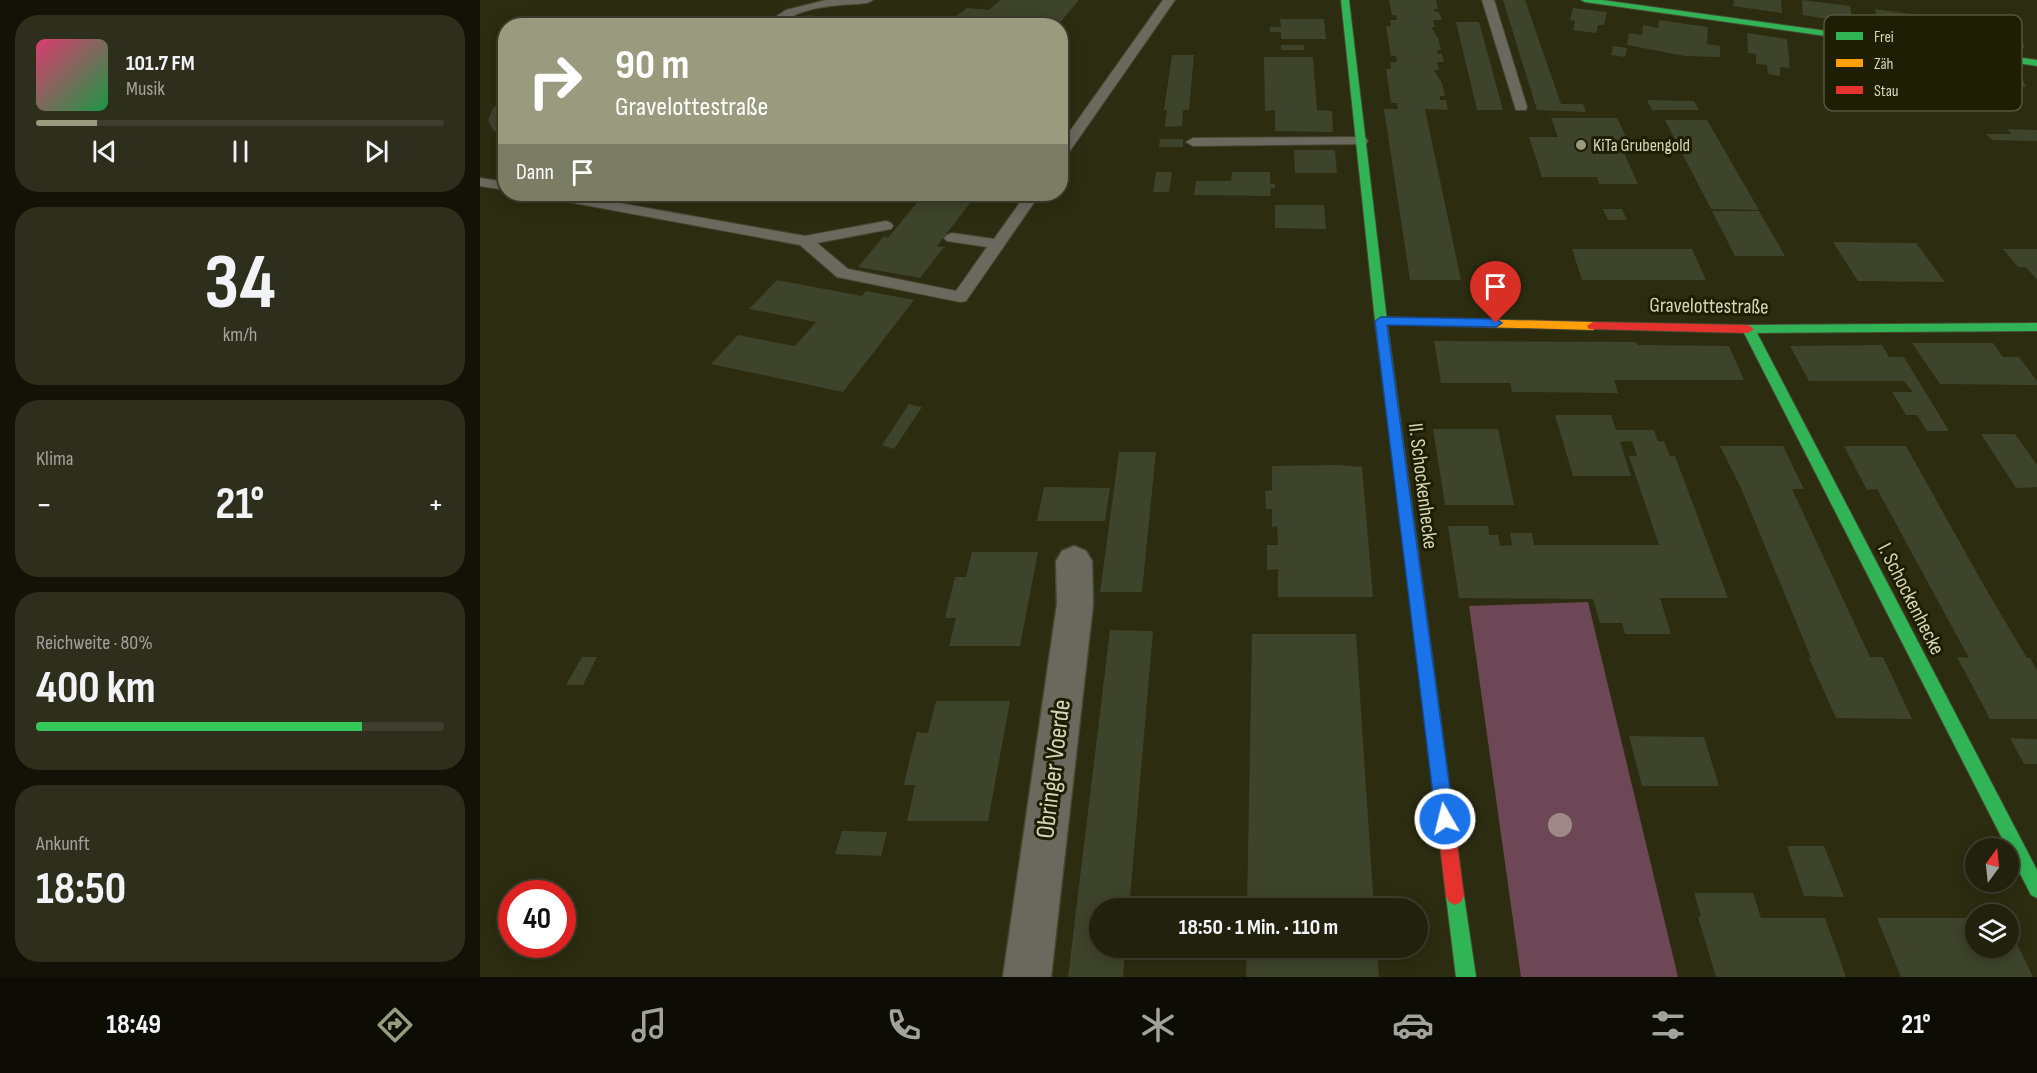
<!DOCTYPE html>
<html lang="de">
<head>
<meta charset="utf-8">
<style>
  body { margin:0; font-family:"Sofia Sans Condensed",sans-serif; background:#2d2e1b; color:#f1f3f6; height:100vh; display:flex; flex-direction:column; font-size:22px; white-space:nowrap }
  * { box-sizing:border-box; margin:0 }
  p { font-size:20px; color:#a2a39d }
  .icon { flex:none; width:33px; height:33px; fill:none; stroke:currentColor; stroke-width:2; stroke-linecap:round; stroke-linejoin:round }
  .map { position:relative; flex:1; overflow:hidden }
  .sheet { display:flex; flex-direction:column; gap:15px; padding:15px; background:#121207; width:480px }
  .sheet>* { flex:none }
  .guide { position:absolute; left:18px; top:18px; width:570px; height:183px; border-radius:24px; box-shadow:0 3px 15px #0003,0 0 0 2px #3e3e2e; background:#9a9b7e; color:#fff; overflow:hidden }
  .needle { width:39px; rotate:15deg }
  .buttons { position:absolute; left:1485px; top:838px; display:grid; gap:12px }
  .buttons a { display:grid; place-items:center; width:54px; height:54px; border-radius:50%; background:#21210d; box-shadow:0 3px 15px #0003,0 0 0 2px #3e3e2e; font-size:30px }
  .speed { position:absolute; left:18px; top:880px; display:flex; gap:12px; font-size:30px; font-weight:700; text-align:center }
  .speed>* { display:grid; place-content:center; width:78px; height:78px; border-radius:50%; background:#21210d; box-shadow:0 3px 15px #0003,0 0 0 2px #3e3e2e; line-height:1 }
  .speed .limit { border:9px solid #d22; background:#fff; color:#111 }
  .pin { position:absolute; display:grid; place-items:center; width:51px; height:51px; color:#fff; margin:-62px -26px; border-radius:50% 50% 50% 0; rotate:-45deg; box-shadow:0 0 6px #0007 }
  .pin .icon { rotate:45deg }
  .me { position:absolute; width:66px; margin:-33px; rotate:352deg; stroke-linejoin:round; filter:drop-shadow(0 0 4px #0008) }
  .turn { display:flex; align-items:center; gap:21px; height:126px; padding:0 18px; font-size:27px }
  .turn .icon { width:78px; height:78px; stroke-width:2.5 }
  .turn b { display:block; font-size:42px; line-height:51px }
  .then { display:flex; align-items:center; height:57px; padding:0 18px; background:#0003; gap:12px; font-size:22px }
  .big { font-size:45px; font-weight:700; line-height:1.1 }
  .sheet .tile { flex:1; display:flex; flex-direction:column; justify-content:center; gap:9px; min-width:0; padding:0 21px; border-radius:24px; background:#2d2e1b }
  .sheet .dial { align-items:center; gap:0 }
  .dial b { font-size:78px; line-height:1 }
  .song { display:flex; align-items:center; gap:18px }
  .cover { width:72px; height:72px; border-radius:9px; background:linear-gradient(135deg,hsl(340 70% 55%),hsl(140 70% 35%)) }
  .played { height:6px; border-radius:3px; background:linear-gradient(90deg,#9a9b7e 15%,#3e3e2e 15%) }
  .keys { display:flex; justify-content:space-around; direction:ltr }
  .heat { display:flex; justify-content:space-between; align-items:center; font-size:33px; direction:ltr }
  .charge { height:9px; border-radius:4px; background:linear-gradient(90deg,#34c759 80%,#3e3e2e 0) }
  .trip { position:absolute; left:609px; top:898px; width:339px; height:60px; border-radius:30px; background:#21210d; box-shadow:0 3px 15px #0003,0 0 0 2px #3e3e2e; font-weight:700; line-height:60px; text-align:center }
  .menu { display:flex; height:96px; justify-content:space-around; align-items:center; background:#0d0d05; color:#a2a39d }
  .menu .icon { width:42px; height:42px }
  .menu .selected { color:#9a9b7e }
  .menu b { font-size:27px; color:#f1f3f6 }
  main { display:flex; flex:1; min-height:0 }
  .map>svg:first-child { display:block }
  .green { fill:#6d4756 }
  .building { fill:#3e432b }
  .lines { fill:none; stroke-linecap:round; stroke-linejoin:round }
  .lane-casing { stroke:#484832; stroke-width:2 }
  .street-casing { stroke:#484832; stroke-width:3 }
  .fast-casing { stroke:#484832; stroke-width:2 }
  .slow-casing { stroke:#484832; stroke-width:2 }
  .jam-casing { stroke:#484832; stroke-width:2 }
  .lane { fill:#69695e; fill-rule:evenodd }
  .street { fill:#69695e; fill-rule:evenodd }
  .fast { fill:#30b455; fill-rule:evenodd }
  .slow { fill:#ff9f0a; fill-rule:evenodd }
  .jam { fill:#e5322d; fill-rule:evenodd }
  .tree { fill:#9e8986 }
  .route { fill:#1a73e8; stroke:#114b97; stroke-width:1.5 }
  .poi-dot { fill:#9a9b7e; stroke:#1e1e05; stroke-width:2 }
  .labels { text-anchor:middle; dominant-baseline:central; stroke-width:6; stroke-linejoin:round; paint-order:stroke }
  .far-poi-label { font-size:18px; fill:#d6d7b8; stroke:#1e1e05; text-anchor:start }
  .street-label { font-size:21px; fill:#d6d7b8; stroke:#1e1e05 }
  .near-street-label { font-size:26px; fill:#d6d7b8; stroke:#1e1e05 }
  .key { fill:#1e1e05; stroke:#55563b; stroke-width:1.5 }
  .key-label { font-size:16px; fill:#d6d7b8 }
</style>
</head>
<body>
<main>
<section class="sheet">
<div class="tile">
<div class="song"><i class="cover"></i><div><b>101.7 FM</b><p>Musik</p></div></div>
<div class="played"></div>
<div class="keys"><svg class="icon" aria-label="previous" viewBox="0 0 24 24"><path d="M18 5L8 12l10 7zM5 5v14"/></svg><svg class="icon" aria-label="pause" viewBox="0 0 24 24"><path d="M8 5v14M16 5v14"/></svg><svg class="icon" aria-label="next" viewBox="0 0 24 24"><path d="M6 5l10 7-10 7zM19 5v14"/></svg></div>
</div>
<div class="tile dial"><b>34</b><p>km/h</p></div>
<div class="tile"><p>Klima</p>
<div class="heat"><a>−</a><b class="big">21°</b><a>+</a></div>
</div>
<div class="tile"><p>Reichweite · 80%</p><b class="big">400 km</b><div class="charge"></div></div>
<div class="tile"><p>Ankunft</p><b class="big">18:50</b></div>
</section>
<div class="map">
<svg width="1557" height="977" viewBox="0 0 1557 977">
  <rect width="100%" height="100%" fill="#2c2c11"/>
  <!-- green -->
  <polygon class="green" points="1108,602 1198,977 1041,977 989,606"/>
  <!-- building -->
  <g class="building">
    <polygon points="520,0 599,0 577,26 463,26 487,8 509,10"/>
    <polygon points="909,0 956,0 958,9 954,9 955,12 959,12 962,20 953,20 955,27 951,27 958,38 961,50 957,50 958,54 962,54 964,62 957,62 959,70 954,70 962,83 965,96 960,96 960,100 966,100 968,110 945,109 981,280 930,280 904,109 918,109 917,103 911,103 906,69 911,69 910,62 917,62 916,56 911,56 906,26 911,26 910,20 917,20 916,15 912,15"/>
    <polygon points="1023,0 1045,0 1081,104 1103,104 1106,112 1057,110"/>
    <polygon points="1254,0 1301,0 1302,13 1253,6"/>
    <polygon points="1322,0 1370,6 1373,23 1323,15"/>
    <polygon points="1093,8 1127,12 1124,25 1118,25 1116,33 1093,30 1095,21 1090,20"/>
    <polygon points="1395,9 1445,16 1450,33 1398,26"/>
    <polygon points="328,15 399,24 399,26 315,26"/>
    <polygon points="1470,18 1536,27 1545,48 1477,39"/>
    <polygon points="800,19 844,19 846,39 801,39 801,32 790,32 790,27 801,27"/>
    <polygon points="1179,20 1228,27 1227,44 1240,46 1240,57 1205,56 1147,45 1149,33 1162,35 1163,25 1178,28"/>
    <polygon points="976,22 999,22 1023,110 997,110"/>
    <polygon points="1267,33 1307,39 1310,68 1300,67 1300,76 1288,74 1287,65 1276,64 1276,54 1268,53"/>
    <rect x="801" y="45" width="23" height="5"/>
    <polygon points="1133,46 1147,48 1145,57 1131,55"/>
    <polygon points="692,55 714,55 709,110 703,110 702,126 685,127 687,110 684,110"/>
    <polygon points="784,57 833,57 837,110 852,111 853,132 795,131 795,110 785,111"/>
    <polygon points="1469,60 1527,68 1528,72 1540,73 1546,87 1526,84 1529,91 1505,88 1503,82 1462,75 1458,62 1470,63"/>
    <polygon points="26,97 26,136 13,130 8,120 13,108"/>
    <polygon points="1167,100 1214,101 1219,110 1172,110"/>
    <polygon points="1071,118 1137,118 1154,153 1144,153 1158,184 1119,184 1117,177 1062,177 1049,137 1078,137"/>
    <polygon points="1185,120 1227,120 1279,210 1231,209"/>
    <polygon points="1527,129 1557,130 1557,141 1512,140 1506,134 1531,134"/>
    <polygon points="680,139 703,139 703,147 679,147"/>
    <polygon points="814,150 855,150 857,173 815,173"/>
    <polygon points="676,172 692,172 689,192 673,192"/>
    <polygon points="752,172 790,172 790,184 795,184 795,188 790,189 791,196 714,195 716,181 751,181"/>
    <polygon points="444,194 497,194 457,246 464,247 440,278 378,267 404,236 408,238"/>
    <polygon points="795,205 844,205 846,229 795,228"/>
    <polygon points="1123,209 1142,209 1147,220 1128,220"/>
    <polygon points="1232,211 1279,211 1305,256 1255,256"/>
    <polygon points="1353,242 1436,243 1465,282 1378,281"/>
    <polygon points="1092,249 1212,249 1226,280 1102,280"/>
    <polygon points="1523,249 1557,249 1557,280 1546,267 1538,267"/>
    <polygon points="297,280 382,296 386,291 434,300 363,392 231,364 258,335 315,346 336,322 269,309"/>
    <polygon points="954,341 1156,342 1158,345 1249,346 1264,380 1134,380 1138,393 1032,392 1030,383 961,383"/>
    <polygon points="1432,343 1513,343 1523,357 1539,357 1557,381 1557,385 1460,384"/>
    <polygon points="1402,345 1409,357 1424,357 1469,431 1447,431 1437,415 1426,415 1412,392 1433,392 1424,381 1329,381 1310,346"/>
    <polygon points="429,404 442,407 414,449 402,445"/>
    <polygon points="1075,415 1131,415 1136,430 1174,430 1178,442 1184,441 1190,456 1195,456 1248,598 1180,598 1191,634 1145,634 1142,623 1120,623 1113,599 979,598 968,526 1008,526 1009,535 1018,535 1020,546 1032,545 1030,533 1052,533 1054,545 1179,545 1149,456 1157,456 1152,441 1140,442 1151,476 1093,476"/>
    <polygon points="953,429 1018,429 1034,505 965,505"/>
    <polygon points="1501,434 1535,434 1557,465 1557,487 1536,488"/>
    <polygon points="1240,446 1303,446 1324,489 1312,489 1390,657 1403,657 1432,719 1356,718 1329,658 1331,658 1261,488"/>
    <polygon points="1364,446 1426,446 1503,584 1547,658 1550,658 1557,670 1557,719 1510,719 1477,657 1489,658 1397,489 1387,490"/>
    <polygon points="639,452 676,452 662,592 620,592"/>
    <polygon points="858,465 882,467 893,597 798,597 798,569 787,570 787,545 798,545 797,526 792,527 792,509 786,509 785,491 792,490 792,466"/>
    <polygon points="564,487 630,488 625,521 557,521"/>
    <polygon points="492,552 558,552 540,646 469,646 476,618 465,618 475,577 486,577"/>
    <polygon points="630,630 673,631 649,909 620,909 620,948 645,948 643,977 588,977"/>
    <polygon points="772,634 876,634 894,909 767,909"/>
    <polygon points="102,657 117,657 103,685 86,685"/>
    <polygon points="456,701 530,701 508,821 427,821 435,785 424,785 430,758 437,732 448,733"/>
    <polygon points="1149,736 1224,737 1239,786 1162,786"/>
    <polygon points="1530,738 1557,739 1557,764 1544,764"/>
    <polygon points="362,831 407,832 401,856 355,854"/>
    <polygon points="1307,846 1344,846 1364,897 1324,896"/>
    <polygon points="1214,893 1273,893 1281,918 1345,918 1366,977 1236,977 1218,917 1221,916"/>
    <polygon points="1397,918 1496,918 1496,948 1528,948 1528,925 1553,977 1421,977"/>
    <polygon points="767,948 897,948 899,977 766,977"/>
  </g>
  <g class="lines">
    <!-- lane casing -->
    <g class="lane-casing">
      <g id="lane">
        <path d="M346,0H393L387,3C367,5 345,5 326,11C308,16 301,26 282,26L306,10Z"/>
        <polygon points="683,0 695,0 585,158 580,159 580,145"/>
        <polygon points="1002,0 1014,0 1047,107 1046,110 1036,110 1035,107"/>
        <polygon points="881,137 886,138 888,141 886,144 713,146 706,142 713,138"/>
        <polygon points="0,178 26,182 26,190 0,186"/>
        <polygon points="60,194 88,194 325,236 406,221 411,223 413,226 411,229 337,243 368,269 476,291 507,247 467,241 464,238 467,235 472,233 514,239 546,194 560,194 486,301 480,302 357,277 320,245 67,198"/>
      </g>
    </g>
    <!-- street casing -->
    <g class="street-casing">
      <polygon id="street" points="594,546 606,551 612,561 613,604 571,977 523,977 577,604 576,561 582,551"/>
    </g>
    <!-- fast casing -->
    <g class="fast-casing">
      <g id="fast">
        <polygon points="861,0 869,0 907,321 946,610 944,615 939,617 934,615 932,610 895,321"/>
        <polygon points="1101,0 1122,0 1557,60 1557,66 1105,2"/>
        <polygon points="1557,323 1557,331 1277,333 1557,870 1557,898 1551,895 1262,329 1268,325"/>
        <polygon points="975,887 981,890 984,896 996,977 976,977 966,896 969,890"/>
      </g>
    </g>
    <!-- slow casing -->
    <g class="slow-casing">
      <polygon id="slow" points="901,317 1113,322 1119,326 1113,330 897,324 897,318"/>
    </g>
    <!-- jam casing -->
    <g class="jam-casing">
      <g id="jam">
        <polygon points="1113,322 1268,325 1274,329 1268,333 1109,329 1107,326"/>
        <polygon points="939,603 944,605 946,610 984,896 981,902 975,905 969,902 966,896 932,610 934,605"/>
      </g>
    </g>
    <!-- lane -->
    <use href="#lane" class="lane"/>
    <!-- street -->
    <use href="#street" class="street"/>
    <!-- fast -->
    <use href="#fast" class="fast"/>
    <!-- slow -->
    <use href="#slow" class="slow"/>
    <!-- jam -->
    <use href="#jam" class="jam"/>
  </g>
  <!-- trees -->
  <circle class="tree" cx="1080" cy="825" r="12"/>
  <!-- route -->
  <polygon class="route" points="901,317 1016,319 1022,323 1016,327 907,325 974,819 971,825 965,827 959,825 956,819 895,321"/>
  <!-- markers -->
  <circle class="poi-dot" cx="1101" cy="145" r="6"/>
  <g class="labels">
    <!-- far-poi labels -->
    <g class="far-poi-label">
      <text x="1113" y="145">KiTa Grubengold</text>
    </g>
    <!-- street labels -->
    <g class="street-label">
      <text transform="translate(1229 306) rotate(1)">Gravelottestraße</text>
      <text transform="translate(943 486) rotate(83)">II. Schockenhecke</text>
      <text transform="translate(1431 599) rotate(63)">I. Schockenhecke</text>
    </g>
    <!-- near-street labels -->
    <g class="near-street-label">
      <text transform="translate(574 769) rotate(-83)">Obringer Voerde</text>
    </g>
  </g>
  <!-- legend -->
  <rect x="1344" y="15" width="198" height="96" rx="9" class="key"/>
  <rect x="1356" y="32" width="27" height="8" fill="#30b455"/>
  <rect x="1356" y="59" width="27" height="8" fill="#ff9f0a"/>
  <rect x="1356" y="86" width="27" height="8" fill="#e5322d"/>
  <g class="key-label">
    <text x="1394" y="42">Frei</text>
    <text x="1394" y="69">Zäh</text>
    <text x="1394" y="96">Stau</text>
  </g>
</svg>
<div class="buttons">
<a><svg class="needle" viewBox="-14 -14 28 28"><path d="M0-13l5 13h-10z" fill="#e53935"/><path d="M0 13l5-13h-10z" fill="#a2a39d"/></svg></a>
<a><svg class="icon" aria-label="layers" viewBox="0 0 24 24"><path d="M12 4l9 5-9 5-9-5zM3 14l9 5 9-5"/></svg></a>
</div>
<div class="speed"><div class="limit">40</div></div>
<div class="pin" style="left:1016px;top:323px;background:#d93025"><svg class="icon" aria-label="arrive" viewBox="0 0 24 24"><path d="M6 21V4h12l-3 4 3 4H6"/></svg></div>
<svg class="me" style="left:965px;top:819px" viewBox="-20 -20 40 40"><circle r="17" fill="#1a73e8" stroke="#fff" stroke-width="3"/><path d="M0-11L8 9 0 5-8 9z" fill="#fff"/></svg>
<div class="trip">18:50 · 1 Min. · 110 m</div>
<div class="guide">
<div class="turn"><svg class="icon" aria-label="right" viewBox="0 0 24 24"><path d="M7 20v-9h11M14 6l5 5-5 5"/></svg><div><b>90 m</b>Gravelottestraße</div></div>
<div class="then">Dann<svg class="icon" aria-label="arrive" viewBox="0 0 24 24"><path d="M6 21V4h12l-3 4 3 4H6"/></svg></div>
</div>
</div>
</main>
<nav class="menu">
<b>18:49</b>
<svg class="icon selected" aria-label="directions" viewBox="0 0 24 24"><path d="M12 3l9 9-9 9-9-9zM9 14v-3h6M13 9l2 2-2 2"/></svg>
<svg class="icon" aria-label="music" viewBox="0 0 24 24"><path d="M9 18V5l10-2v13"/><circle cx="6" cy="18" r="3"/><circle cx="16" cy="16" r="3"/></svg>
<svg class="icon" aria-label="phone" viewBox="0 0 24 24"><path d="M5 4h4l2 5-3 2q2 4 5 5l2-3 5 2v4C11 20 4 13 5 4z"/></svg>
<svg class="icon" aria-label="climate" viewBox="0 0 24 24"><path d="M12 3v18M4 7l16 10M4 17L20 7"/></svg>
<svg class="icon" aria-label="car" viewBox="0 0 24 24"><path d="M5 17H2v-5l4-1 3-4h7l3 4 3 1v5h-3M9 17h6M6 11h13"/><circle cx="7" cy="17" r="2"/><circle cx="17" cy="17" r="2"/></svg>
<svg class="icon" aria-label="filters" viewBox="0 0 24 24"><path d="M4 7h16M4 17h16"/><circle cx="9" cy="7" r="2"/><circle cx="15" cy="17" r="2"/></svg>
<b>21°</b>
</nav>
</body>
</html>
